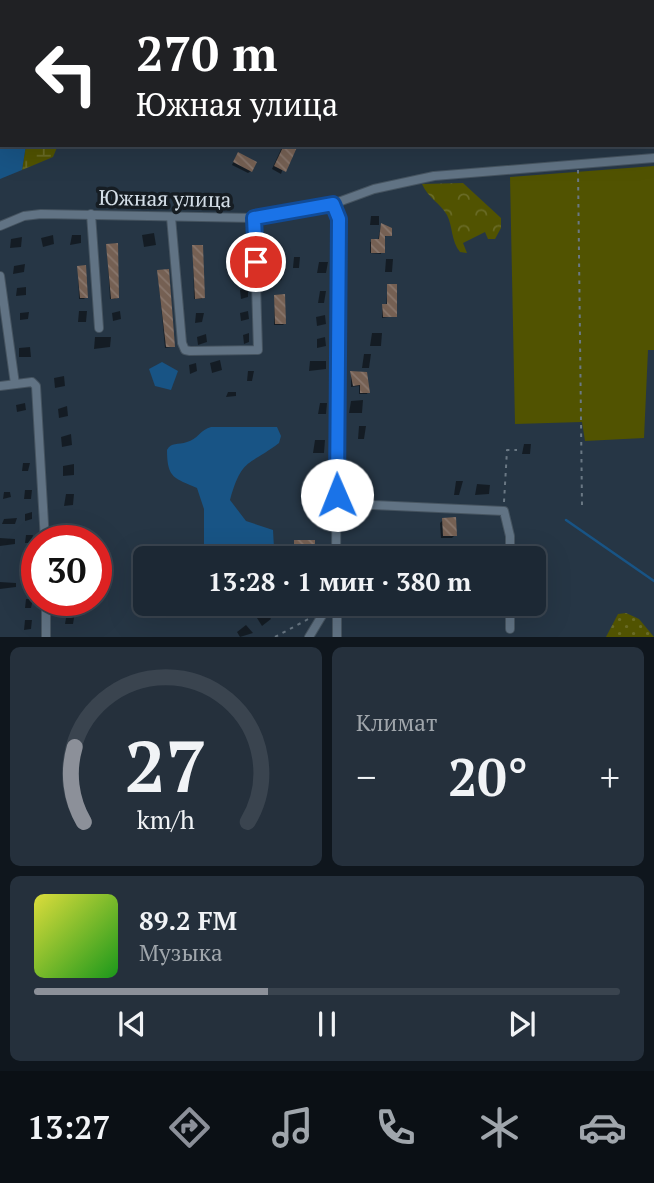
<!DOCTYPE html>
<html lang="ru">
<head>
<meta charset="utf-8">
<style>
  body { margin:0; font-family:"PT Serif",serif; background:#25303c; color:#f1f3f6; height:100vh; display:flex; flex-direction:column; font-size:26px; white-space:nowrap }
  * { box-sizing:border-box; margin:0 }
  p { font-size:23px; color:#a0a6ac }
  .icon { flex:none; width:38px; height:38px; fill:none; stroke:currentColor; stroke-width:2; stroke-linecap:round; stroke-linejoin:round }
  .map { position:relative; height:637px; overflow:hidden }
  .drawer { display:flex; flex-direction:column; gap:10px; padding:10px; background:#0f161d; flex:1 }
  .drawer>* { flex:none }
  .guide { position:absolute; left:0px; top:0px; width:654px; height:147px; box-shadow:0 7px 28px #0002,0 0 0 2px #3a444f; background:#202124; color:#fff; overflow:hidden }
  .speed { position:absolute; left:21px; top:525px; display:flex; gap:14px; font-size:35px; font-weight:700; text-align:center }
  .speed>* { display:grid; place-content:center; width:91px; height:91px; border-radius:50%; background:#1c2834; box-shadow:0 7px 28px #0002,0 0 0 2px #3a444f; line-height:1 }
  .speed .limit { border:10px solid #d22; background:#fff; color:#111 }
  .pin { position:absolute; display:grid; place-items:center; width:60px; height:60px; color:#fff; margin:-30px; border:4px solid #fff; border-radius:50%; box-shadow:0 2px 7px #0007 }
  .me { position:absolute; width:77px; margin:-38px; rotate:359deg; stroke-linejoin:round; filter:drop-shadow(0 0 5px #0008) }
  .turn { display:flex; align-items:center; gap:24px; height:147px; padding:0 21px; font-size:32px }
  .turn .icon { width:91px; height:91px; stroke-width:2.5 }
  .turn b { display:block; font-size:49px; line-height:60px }
  .big { font-size:52px; font-weight:600; line-height:1.1 }
  .drawer .widget { flex:1; display:flex; flex-direction:column; justify-content:center; gap:10px; min-width:0; padding:0 24px; border-radius:10px; background:#25303c }
  .drawer .dial { align-items:center; gap:0 }
  .dial svg { height:182px; overflow:visible; fill:none; stroke:#3a444f; stroke-width:7; stroke-linecap:round; text-anchor:middle }
  .dial text { fill:#f1f3f6; stroke:none }
  .song { display:flex; align-items:center; gap:21px }
  .cover { width:84px; height:84px; border-radius:10px; background:linear-gradient(135deg,hsl(60 70% 55%),hsl(120 70% 35%)) }
  .played { height:7px; border-radius:4px; background:linear-gradient(90deg,#8c9099 40%,#3a444f 40%) }
  .keys { display:flex; justify-content:space-around; direction:ltr }
  .heat { display:flex; justify-content:space-between; align-items:center; font-size:38px; direction:ltr }
  .drawer .tiles { flex:1; display:grid; gap:10px; grid-template-columns:1fr 1fr }
  .widget:last-child { grid-column:span 2 }
  .trip { position:absolute; left:133px; top:546px; width:413px; height:70px; border-radius:10px; background:#1c2834; box-shadow:0 7px 28px #0002,0 0 0 2px #3a444f; font-weight:600; line-height:70px; text-align:center }
  .menu { display:flex; height:112px; justify-content:space-around; align-items:center; background:#0b1015; color:#a0a6ac }
  .menu .icon { width:49px; height:49px }
  .menu .active { color:#8c9099 }
  .menu b { font-size:32px; color:#f1f3f6 }
  .map>svg:first-child { display:block }
  .grass { fill:url(#grass-dots) }
  .forest { fill:url(#forest-crowns) }
  .wetland { fill:url(#wetland-marsh) }
  .green { fill:#515301 }
  .water { fill:#185485 }
  .shadow { fill:#0007 }
  .lines { fill:none; stroke-linecap:round; stroke-linejoin:round }
  .stream { stroke:#185485; stroke-width:2.5 }
  .building { fill:url(#building-back-hatch) }
  .minor-casing { stroke:#465460; stroke-width:10 }
  .path { stroke:#6a7884; stroke-width:2; stroke-dasharray:3.5 5; stroke-linecap:butt }
  .minor { stroke:#617384; stroke-width:8 }
  .route-casing { stroke:#114b97; stroke-width:18 }
  .route { stroke:#1a73e8; stroke-width:12 }
  .labels { text-anchor:middle; dominant-baseline:central; stroke-width:7; stroke-linejoin:round; paint-order:stroke }
  .street-label { font-size:21px; fill:#d6e0e9; stroke:#161d23 }
</style>
</head>
<body>
<div class="map">
<svg width="654" height="637" viewBox="0 0 654 637">
  <defs>
    <pattern id="grass-dots" width="8" height="8" patternUnits="userSpaceOnUse" patternTransform="scale(1.75)"><rect width="8" height="8" fill="#515301"/><path d="M2 2h.1M6 6h.1" fill="none" stroke="#696b26" stroke-width="1.8" stroke-linecap="round"/></pattern>
    <pattern id="forest-crowns" width="20" height="18" patternUnits="userSpaceOnUse" patternTransform="scale(1.75)"><rect width="20" height="18" fill="#515301"/><path d="M2 6a3 3 0 1 1 6 0M12 15a3 3 0 1 1 6 0" fill="none" stroke="#696b26"/></pattern>
    <pattern id="wetland-marsh" width="20" height="14" patternUnits="userSpaceOnUse" patternTransform="scale(1.75)"><rect width="20" height="14" fill="#515301"/><path d="M1 5h8M5 5V1M11 12h8M15 12V8" fill="none" stroke="#696b26"/></pattern>
    <pattern id="building-back-hatch" width="6" height="6" patternUnits="userSpaceOnUse" patternTransform="scale(1.75)"><rect width="6" height="6" fill="#756053"/><path d="M-1 5l2 2M0 0l6 6M5-1l2 2" fill="none" stroke="#88766c"/></pattern>
  </defs>
  <rect width="100%" height="100%" fill="#263645"/>
  <!-- grass -->
  <polygon class="grass" points="626,613 639,619 654,637 606,637 618,614"/>
  <!-- forest -->
  <path class="forest" d="M463,183L501,218V228L495,239H488L485,232L463,243L467,253L460,252C451,241 453,227 447,215C440,203 428,198 422,184Z"/>
  <!-- wetland -->
  <polygon class="wetland" points="26,145 58,145 53,157 22,170"/>
  <!-- green -->
  <polygon class="green" points="654,166 654,350 648,350 644,438 585,441 582,422 515,424 510,177"/>
  <!-- water -->
  <g class="water">
    <polygon points="0,69 2,145 26,145 22,170 0,179"/>
    <polygon points="162,362 178,371 171,390 155,386 149,369"/>
    <path d="M211,427H277L281,436L279,443C249,466 242,457 230,500L246,521L273,530L274,548L219,557L204,549V509L197,488C175,478 167,479 167,450C171,442 178,445 187,442C197,440 201,429 211,427Z"/>
  </g>
  <!-- shadow -->
  <g class="shadow">
    <polygon points="283,145 291,145 281,174 272,169"/>
    <polygon points="236,157 251,171 248,173 232,165"/>
    <polygon points="371,216 379,216 379,225 370,225"/>
    <polygon points="381,225 390,235 383,237 381,254 370,253 370,242 378,240"/>
    <polygon points="154,233 156,245 144,247 142,235"/>
    <polygon points="53,235 54,244 43,247 41,238"/>
    <polygon points="72,235 81,235 81,243 70,245"/>
    <polygon points="22,237 21,247 10,248 11,239"/>
    <polygon points="107,245 117,297 115,299 110,299"/>
    <polygon points="193,247 203,297 202,299 194,299"/>
    <polygon points="239,247 247,247 247,251 237,253"/>
    <polygon points="280,252 279,260 270,261 271,253"/>
    <polygon points="294,257 300,257 299,268 293,268"/>
    <polygon points="386,259 393,259 392,272 385,272"/>
    <polygon points="319,262 328,262 326,273 317,273"/>
    <polygon points="25,264 24,272 13,274 14,266"/>
    <polygon points="78,267 86,297 84,299 79,299"/>
    <polygon points="158,272 173,346 171,347 165,348"/>
    <polygon points="273,274 281,274 282,280 272,282"/>
    <polygon points="388,286 395,316 382,318 382,307 386,306"/>
    <polygon points="26,287 26,295 16,296 17,288"/>
    <polygon points="248,288 248,297 241,299 240,290"/>
    <polygon points="320,291 326,291 324,303 318,303"/>
    <polygon points="275,296 285,323 283,325 274,325"/>
    <polygon points="79,311 87,311 86,322 78,322"/>
    <polygon points="120,311 121,319 113,321 112,313"/>
    <polygon points="248,311 249,319 241,321 240,313"/>
    <polygon points="29,312 28,319 20,320 20,313"/>
    <polygon points="196,313 204,313 202,322 195,323"/>
    <polygon points="325,315 326,324 317,326 316,317"/>
    <polygon points="249,333 249,342 244,344 243,335"/>
    <polygon points="372,333 382,333 381,346 370,346"/>
    <polygon points="206,334 207,342 198,345 197,337"/>
    <polygon points="95,337 111,337 110,347 94,349"/>
    <polygon points="325,337 326,346 317,348 317,339"/>
    <polygon points="30,347 31,357 19,357 19,348"/>
    <polygon points="364,354 371,354 369,368 362,368"/>
    <polygon points="220,360 222,370 212,373 210,363"/>
    <polygon points="310,361 326,361 326,369 309,371"/>
    <polygon points="196,363 197,371 190,374 189,365"/>
    <polygon points="248,371 254,371 252,381 247,381"/>
    <polygon points="351,372 368,392 367,394 359,394 359,386 351,387"/>
    <polygon points="64,376 65,386 55,388 54,378"/>
    <polygon points="228,392 236,392 236,396 226,397"/>
    <polygon points="363,400 362,413 349,413 351,401"/>
    <polygon points="25,403 26,410 17,412 16,405"/>
    <polygon points="320,403 327,403 326,414 318,414"/>
    <polygon points="67,406 68,416 59,418 58,409"/>
    <polygon points="359,426 366,426 364,439 358,439"/>
    <polygon points="71,434 72,445 62,447 61,437"/>
    <polygon points="315,440 325,440 324,453 313,453"/>
    <polygon points="524,444 531,444 530,454 522,454"/>
    <polygon points="23,463 30,463 28,471 22,471"/>
    <polygon points="74,464 74,475 63,476 63,466"/>
    <polygon points="316,479 326,479 324,490 315,490"/>
    <polygon points="456,481 463,481 459,495 454,495"/>
    <polygon points="477,484 490,485 489,494 475,495"/>
    <polygon points="25,490 32,490 31,499 24,499"/>
    <polygon points="4,492 10,492 11,497 3,499"/>
    <polygon points="66,494 74,494 73,505 64,506"/>
    <polygon points="32,512 32,519 25,521 25,514"/>
    <polygon points="17,518 15,524 2,524 4,519"/>
    <polygon points="443,520 455,535 452,538 441,538 440,523"/>
    <polygon points="67,524 74,524 73,534 65,534"/>
    <polygon points="26,535 33,535 31,543 25,543"/>
    <polygon points="0,538 15,539 15,544 0,546"/>
    <polygon points="295,542 313,554 292,557"/>
    <polygon points="27,556 33,556 31,564 25,564"/>
    <polygon points="28,578 34,578 31,587 26,586"/>
    <polygon points="0,582 16,583 16,587 0,589"/>
    <polygon points="26,599 33,599 31,608 25,608"/>
    <polygon points="275,604 297,604 282,613"/>
    <polygon points="441,604 455,604 455,615 442,617"/>
    <polygon points="266,611 271,619 262,626 257,618"/>
    <polygon points="67,612 75,612 73,624 65,624"/>
    <polygon points="25,620 32,620 31,629 24,630"/>
    <polygon points="246,625 253,633 240,637 237,632"/>
  </g>
  <g class="lines">
    <!-- stream -->
    <polyline class="stream" points="566,520 654,581"/>
  </g>
  <!-- building -->
  <g class="building">
    <polygon points="284,145 298,145 286,172 274,166"/>
    <polygon points="238,152 257,162 252,172 233,162"/>
    <polygon points="381,223 392,228 392,236 385,236 385,253 371,253 371,239 379,239"/>
    <polygon points="118,243 119,298 111,299 106,244"/>
    <polygon points="192,245 203,245 205,298 195,299"/>
    <polygon points="86,265 88,298 80,298 77,266"/>
    <polygon points="169,269 175,347 166,347 157,270"/>
    <polygon points="387,284 397,284 397,317 383,317 382,304 387,304"/>
    <polygon points="285,294 286,324 275,324 274,295"/>
    <polygon points="350,371 367,372 370,393 360,393 360,385 353,386"/>
    <polygon points="456,517 457,536 443,536 442,518"/>
    <rect x="294" y="540" width="21" height="15"/>
  </g>
  <g class="lines">
    <!-- minor casing -->
    <g class="minor-casing">
      <g id="minor">
        <polyline points="333,204 339,219 336,558"/>
        <polyline points="91,214 99,328"/>
        <polyline points="171,217 182,343 185,350 190,351 258,350 254,218"/>
        <polyline points="0,226 24,216 41,214 254,218 333,204 374,189 434,176 654,158"/>
        <polyline points="0,276 15,384"/>
        <polyline points="0,386 32,382 36,386 45,541"/>
        <polyline points="337,495 373,505 504,511 510,536 510,558"/>
        <polyline points="337,604 337,637"/>
        <polyline points="510,629 510,604"/>
        <polyline points="46,637 46,600"/>
        <polyline points="309,637 329,604"/>
      </g>
    </g>
    <!-- path -->
    <g class="path">
      <polyline points="578,170 582,505"/>
      <polyline points="504,502 507,450 517,450"/>
      <polyline points="275,637 314,616"/>
    </g>
    <!-- minor -->
    <use href="#minor" class="minor"/>
  </g>
  <g class="lines">
    <!-- route casing -->
    <g class="route-casing">
      <polyline id="route" points="256,262 254,218 333,204 339,219 337,495"/>
    </g>
    <!-- route -->
    <use href="#route" class="route"/>
  </g>
  <g class="labels">
    <!-- street labels -->
    <g class="street-label">
      <text transform="translate(165 198) rotate(1)">Южная улица</text>
    </g>
  </g>
</svg>
<div class="speed"><div class="limit">30</div></div>
<div class="pin" style="left:256px;top:262px;background:#d93025"><svg class="icon" aria-label="arrive" viewBox="0 0 24 24"><path d="M6 21V4h12l-3 4 3 4H6"/></svg></div>
<svg class="me" style="left:337px;top:495px" viewBox="-20 -20 40 40"><circle r="19" fill="#fff"/><path d="M0-13L10 11 0 6-10 11z" fill="#1a73e8"/></svg>
<div class="trip">13:28 · 1 мин · 380 m</div>
<div class="guide">
<div class="turn"><svg class="icon" aria-label="left" viewBox="0 0 24 24"><path d="M17 20v-9H6M10 6l-5 5 5 5"/></svg><div><b>270 m</b>Южная улица</div></div>
</div>
</div>
<section class="drawer">
<div class="tiles">
<div class="widget dial"><svg viewBox="0 0 100 80">
<path d="M14 69A42 42 0 1 1 86 69"/>
<path d="M14 69A42 42 0 0 1 10 36" stroke="#8c9099"/>
<text x="50" y="56" font-size="32" font-weight="700">27</text>
<text x="50" y="72" font-size="11">km/h</text>
</svg></div>
<div class="widget"><p>Климат</p>
<div class="heat"><a>−</a><b class="big">20°</b><a>+</a></div>
</div>
<div class="widget">
<div class="song"><i class="cover"></i><div><b>89.2 FM</b><p>Музыка</p></div></div>
<div class="played"></div>
<div class="keys"><svg class="icon" aria-label="previous" viewBox="0 0 24 24"><path d="M18 5L8 12l10 7zM5 5v14"/></svg><svg class="icon" aria-label="pause" viewBox="0 0 24 24"><path d="M8 5v14M16 5v14"/></svg><svg class="icon" aria-label="next" viewBox="0 0 24 24"><path d="M6 5l10 7-10 7zM19 5v14"/></svg></div>
</div>
</div>
</section>
<nav class="menu">
<b>13:27</b>
<svg class="icon active" aria-label="directions" viewBox="0 0 24 24"><path d="M12 3l9 9-9 9-9-9zM9 14v-3h6M13 9l2 2-2 2"/></svg>
<svg class="icon" aria-label="music" viewBox="0 0 24 24"><path d="M9 18V5l10-2v13"/><circle cx="6" cy="18" r="3"/><circle cx="16" cy="16" r="3"/></svg>
<svg class="icon" aria-label="phone" viewBox="0 0 24 24"><path d="M5 4h4l2 5-3 2q2 4 5 5l2-3 5 2v4C11 20 4 13 5 4z"/></svg>
<svg class="icon" aria-label="climate" viewBox="0 0 24 24"><path d="M12 3v18M4 7l16 10M4 17L20 7"/></svg>
<svg class="icon" aria-label="car" viewBox="0 0 24 24"><path d="M5 17H2v-5l4-1 3-4h7l3 4 3 1v5h-3M9 17h6M6 11h13"/><circle cx="7" cy="17" r="2"/><circle cx="17" cy="17" r="2"/></svg>
</nav>
</body>
</html>
